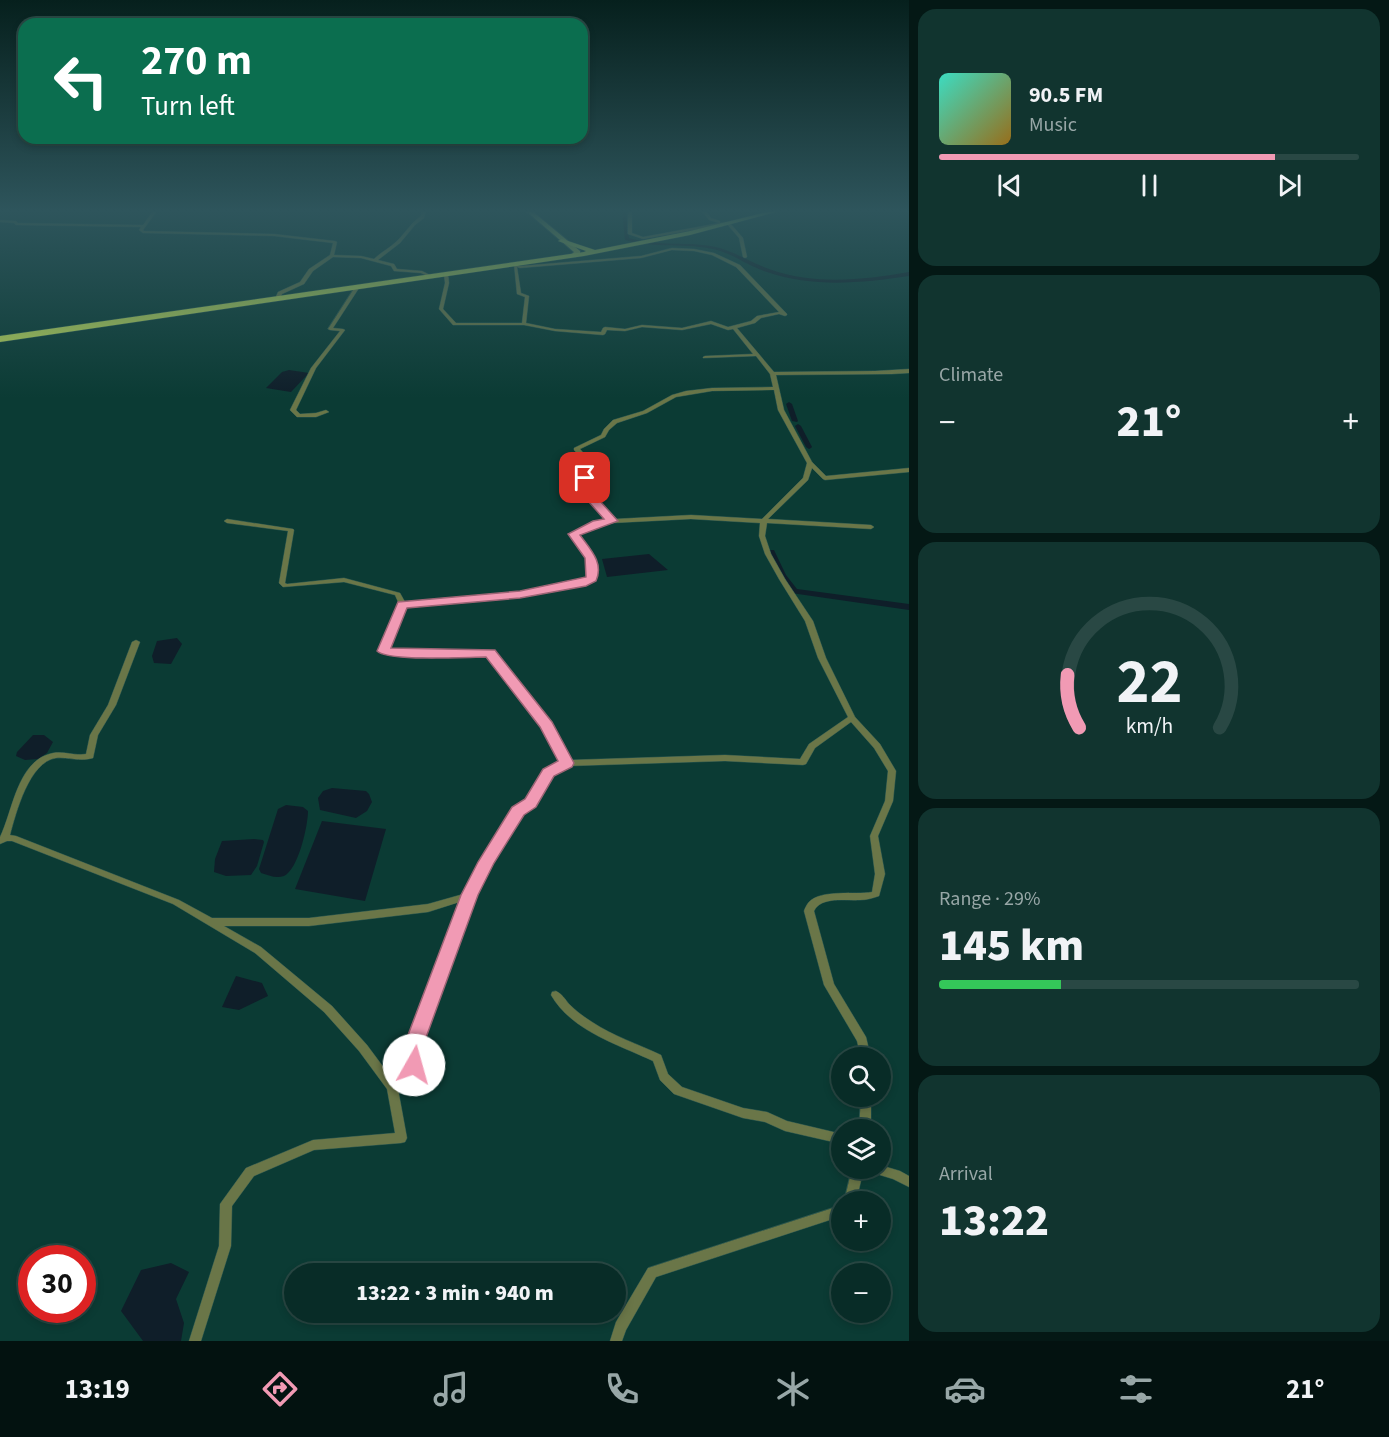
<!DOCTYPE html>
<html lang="en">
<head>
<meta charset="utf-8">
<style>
  body { margin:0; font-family:"Source Sans 3",sans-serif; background:#11342f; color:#f1f3f6; height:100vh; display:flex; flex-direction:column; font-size:22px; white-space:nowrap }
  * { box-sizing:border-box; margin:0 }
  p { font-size:20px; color:#98a7a7 }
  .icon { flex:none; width:33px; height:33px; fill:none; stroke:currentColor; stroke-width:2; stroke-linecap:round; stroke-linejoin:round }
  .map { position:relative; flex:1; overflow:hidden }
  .side { display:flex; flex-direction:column; gap:9px; padding:9px; background:#041815; width:480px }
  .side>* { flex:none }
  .banner { position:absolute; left:18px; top:18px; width:570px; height:126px; border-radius:18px; box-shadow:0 3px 9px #0003,0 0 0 2px #294844; background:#0b6e4f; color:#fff; overflow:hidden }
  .controls { position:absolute; left:831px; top:1047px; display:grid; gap:12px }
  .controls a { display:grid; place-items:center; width:60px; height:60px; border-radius:50%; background:#082c27; box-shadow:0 3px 9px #0003,0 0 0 2px #294844; font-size:30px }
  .speed { position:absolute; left:18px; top:1245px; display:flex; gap:12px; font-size:30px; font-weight:700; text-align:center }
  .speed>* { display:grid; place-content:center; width:78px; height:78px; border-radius:50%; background:#082c27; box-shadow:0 3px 9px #0003,0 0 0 2px #294844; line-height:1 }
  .speed .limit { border:9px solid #d22; background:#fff; color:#111 }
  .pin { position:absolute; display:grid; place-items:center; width:51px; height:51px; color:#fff; margin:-26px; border-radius:12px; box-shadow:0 3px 9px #0006 }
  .me { position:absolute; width:66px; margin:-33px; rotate:7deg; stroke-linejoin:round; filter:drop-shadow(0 0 4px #0008) }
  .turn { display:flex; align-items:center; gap:21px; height:126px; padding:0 24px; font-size:27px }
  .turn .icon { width:78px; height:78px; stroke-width:2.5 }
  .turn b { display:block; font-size:42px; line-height:51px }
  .big { font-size:45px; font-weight:800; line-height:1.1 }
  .side .widget { flex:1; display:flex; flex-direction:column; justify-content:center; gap:9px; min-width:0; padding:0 21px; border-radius:18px; background:#11342f }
  .side .dial { align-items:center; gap:0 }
  .dial svg { height:156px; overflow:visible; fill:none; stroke:#294844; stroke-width:7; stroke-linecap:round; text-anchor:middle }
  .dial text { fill:#f1f3f6; stroke:none }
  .song { display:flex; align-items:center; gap:18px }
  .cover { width:72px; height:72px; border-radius:9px; background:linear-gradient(135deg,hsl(170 70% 55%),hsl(40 70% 35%)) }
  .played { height:6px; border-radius:3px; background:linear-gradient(90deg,#f19ab4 80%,#294844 80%) }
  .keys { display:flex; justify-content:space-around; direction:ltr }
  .heat { display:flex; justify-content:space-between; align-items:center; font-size:33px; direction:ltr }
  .charge { height:9px; border-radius:4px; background:linear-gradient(90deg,#34c759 29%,#294844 0) }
  .trip { position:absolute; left:284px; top:1263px; width:342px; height:60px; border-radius:30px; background:#082c27; box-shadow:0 3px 9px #0003,0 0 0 2px #294844; font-weight:800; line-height:60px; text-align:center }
  .menu { display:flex; height:96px; justify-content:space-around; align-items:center; background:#031210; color:#98a7a7 }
  .menu .icon { width:42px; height:42px }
  .menu .selected { color:#f19ab4 }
  .menu b { font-size:27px; color:#f1f3f6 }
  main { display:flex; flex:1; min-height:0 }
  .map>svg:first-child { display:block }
  .water { fill:#0f1e29 }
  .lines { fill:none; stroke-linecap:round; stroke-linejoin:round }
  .canal { fill:#0f1e29; fill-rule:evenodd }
  .street-casing { stroke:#2b5750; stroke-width:1 }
  .primary-casing { stroke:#2b5750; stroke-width:2 }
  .highway-casing { stroke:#2b5750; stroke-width:1 }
  .street { fill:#6a7648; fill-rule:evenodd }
  .primary { fill:#a0b754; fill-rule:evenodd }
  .highway { fill:#b5d157; fill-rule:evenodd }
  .route { fill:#f19ab4; stroke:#9d6475; stroke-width:1.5 }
</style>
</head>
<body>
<main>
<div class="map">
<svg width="909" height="1341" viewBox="0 0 909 1341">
  <rect width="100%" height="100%" fill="#0b3b34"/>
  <!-- water -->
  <g class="water">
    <polygon points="289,370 309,373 291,392 266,388 282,372"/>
    <polygon points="649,554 668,570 607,577 602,559"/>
    <polygon points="177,638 182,644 171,664 154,663 152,656 157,641"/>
    <polygon points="33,735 44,735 53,742 47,753 38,759 25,760 16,756 17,752"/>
    <polygon points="332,788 366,791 369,794 372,802 367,811 356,818 320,810 318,798 323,791"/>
    <path d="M286,805L303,807L308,811C308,826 298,870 284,876C276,879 268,875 261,873L259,869L278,809Z"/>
    <polygon points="322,821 386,829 365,901 295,889"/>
    <polygon points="254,839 263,840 264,842 257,866 251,875 226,876 214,872 215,859 222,841"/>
    <polygon points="236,976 262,983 268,996 239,1010 222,1007"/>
    <polygon points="171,1263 189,1272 176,1299 184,1323 181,1341 143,1341 121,1311 141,1270"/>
  </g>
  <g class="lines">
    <!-- canal -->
    <g class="canal">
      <path d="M622,211H626L629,238C658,247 688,241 716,247C736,252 753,264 772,270C816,285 864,280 909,272V276C862,283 813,288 767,272C750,267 735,255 717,250C687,242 656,249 625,240Z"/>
      <polygon points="789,402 792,404 798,421 797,422 792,421 786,404"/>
      <polygon points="798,424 801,426 812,447 811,448 809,449 806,447 795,426"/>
      <polygon points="768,550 774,550 786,575 797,589 909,604 909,610 791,593 778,576 767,552"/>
    </g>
    <!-- street casing -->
    <g class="street-casing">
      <g id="street">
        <path d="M153,211H157L143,230L144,231L274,234L335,241L337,242L334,255L361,256L374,259C381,252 390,248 397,241C406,232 411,223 421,216L422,211H426L424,218L415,225L400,243L378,260L394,264L397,269L422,271L432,276L430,277L421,273L394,271L391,266L361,258L333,257L313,271L304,284L282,294L279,300H277L275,299L278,292L300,282L309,269L330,255L333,243L274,236L143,233L139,230L141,227L16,225L14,223L0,222V220L16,221L18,223L143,225Z"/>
        <polygon points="628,211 632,211 632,233 643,237 719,223 709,220 702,211 706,211 711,218 720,221 720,223 738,220 738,222 730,223 743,238 747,257 745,258 743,257 739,238 727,224 643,239 628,234"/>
        <path d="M672,248L694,249L714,253L740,265L787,314V315L785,316L779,314L761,318L755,323L737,328L774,372L875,371L909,369V373L892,374L776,375L784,410L812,462L826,476L909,468V472L825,480L823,479L812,468L808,480L768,519L871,525L874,527L871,529L767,523L765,536L771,554L785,579L813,621L826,658L855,717L880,744L896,771L893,801L878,836L885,874L879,896C873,898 867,900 860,900C846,901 821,896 814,911L834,984L866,1037L871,1058H861L857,1041L824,985L804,911C805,908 807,904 809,902C821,889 855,895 872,892L875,874L870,836L885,801L888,771L874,748L851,722L815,748L806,764L803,765L725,761L568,766L551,774L534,805L521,813L490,863L475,895L419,1043V1065L418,1068L398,1089L407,1138L405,1142L401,1143L314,1150L254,1176L232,1206L231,1246L201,1341H189L219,1246L220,1204L246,1168L313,1140L395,1133L387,1089L359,1051L324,1012L255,953L173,904L12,841H7L0,844V837C13,811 17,760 53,753C64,751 75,756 86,754L90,735L108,705L132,642L136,640L140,642L116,705L98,735L93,758C79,762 69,757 56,758C29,762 16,813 10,835L16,836L179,900L212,918H309L428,904L467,893L483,860L515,809L528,801L545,770L562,762L544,727L488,655L422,656L380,653L379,651L399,604L395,595L344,582L283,587L279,583L288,531L227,523L224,521L227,519L293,529L294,530L285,583L287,584L344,578L400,593L405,602L493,596L584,580L589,577C590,557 580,550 570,534L595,523L608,520L582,492V478L589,466L574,450V448L601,435L604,429L613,420L643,411L672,395L686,391L712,388L773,387L770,374L756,356L703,358V357L705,356L753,354L733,329L728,330L711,324L682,330L642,327L625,331L607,330L605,334L603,335L555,331L524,325H453L439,309L445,283L444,274L446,273L448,274L449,283L443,309L456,323H522L525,297L517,294L514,264L520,266L641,256ZM672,250L694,251L712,255L736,267L779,312L757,316L751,321L728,327L711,321L682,328L642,325L625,329L605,327L603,328L601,332L555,329L526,323L529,296L521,293L517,267L520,268L641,258ZM774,390L778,410L807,463L803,478L762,519L691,515L615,519L588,492V478L595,466L580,449L605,437L609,430L617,423L647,413L676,397L712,391ZM691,519L760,523L759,536L765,554L779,579L805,621L818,658L848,717L809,744L800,759L725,755L570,760L550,724L493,651L422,652L387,649L405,606L493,600L588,583L595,578C597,557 587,551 577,535L599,526L613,523ZM463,901L409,1043V1063L393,1080L367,1045L332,1006L261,947L224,926H309L428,912Z"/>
        <polygon points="355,287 359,288 333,328 343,329 345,330 316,368 296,410 300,414 316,413 326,410 329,412 316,417 297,417 290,410 311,368 340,331 330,330 328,329"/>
        <path d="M556,991C562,994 565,999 569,1004C576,1011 584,1017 592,1022C613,1036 638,1044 661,1055L668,1074L682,1087L743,1108L767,1112L787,1121L842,1134V1144L785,1131L765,1122L743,1118L674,1094L660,1080L653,1061C617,1044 572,1031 551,995L552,992Z"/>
        <polygon points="861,1096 871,1096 871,1130 859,1130"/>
        <polygon points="880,1165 900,1171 909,1176 909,1187 893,1179 870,1172 868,1168 880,1168"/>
        <polygon points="852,1168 864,1168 856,1202 844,1202"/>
        <polygon points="842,1205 842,1216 656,1277 626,1330 622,1341 610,1341 616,1322 648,1268"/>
      </g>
    </g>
    <!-- primary casing -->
    <g class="primary-casing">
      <polygon id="primary" points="526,211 532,211 580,251 580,253 575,257 571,257 570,256 574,252"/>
    </g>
    <!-- highway casing -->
    <g class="highway-casing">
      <polygon id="highway" points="771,211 780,211 690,235 584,256 0,342 0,336 584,252 586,251 558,241 562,239 595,250 690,231"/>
    </g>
    <!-- street -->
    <use href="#street" class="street"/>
    <!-- primary -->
    <use href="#primary" class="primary"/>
    <!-- highway -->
    <use href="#highway" class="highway"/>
  </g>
  <!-- sky -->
  <linearGradient id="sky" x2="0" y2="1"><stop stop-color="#06201d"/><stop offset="0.53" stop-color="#2e555c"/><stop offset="1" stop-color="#2e555c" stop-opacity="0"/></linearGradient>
  <rect width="909" height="398" fill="url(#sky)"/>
  <!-- route -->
  <path class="route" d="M585,475L590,478L591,491L618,521L580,535C591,550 604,563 596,581L586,586L520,598L407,608L391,648L495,650L552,722L574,763L572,767L554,776L536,807L524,815L494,863L478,895L424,1043L423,1065L420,1071L414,1073L407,1071L404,1065L405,1043L461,895L478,862L512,807L525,799L543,769L558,761L540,727L486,657C467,657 388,662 377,651L398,602L520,591L586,577L585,558L568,534L593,521L604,519L580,492L579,478Z"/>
</svg>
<div class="controls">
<a><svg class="icon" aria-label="search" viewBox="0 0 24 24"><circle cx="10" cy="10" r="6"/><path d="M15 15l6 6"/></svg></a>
<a><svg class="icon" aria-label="layers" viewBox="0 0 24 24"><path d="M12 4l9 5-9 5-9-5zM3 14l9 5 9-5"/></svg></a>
<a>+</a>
<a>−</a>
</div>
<div class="speed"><div class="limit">30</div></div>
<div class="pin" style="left:585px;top:478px;background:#d93025"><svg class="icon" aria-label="arrive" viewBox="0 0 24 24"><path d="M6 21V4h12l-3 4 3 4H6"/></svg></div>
<svg class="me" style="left:414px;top:1065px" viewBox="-20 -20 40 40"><circle r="19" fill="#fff"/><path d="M0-13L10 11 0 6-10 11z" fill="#f19ab4"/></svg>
<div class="trip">13:22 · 3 min · 940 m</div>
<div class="banner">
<div class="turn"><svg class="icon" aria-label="left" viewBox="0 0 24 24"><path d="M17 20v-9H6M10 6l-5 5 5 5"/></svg><div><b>270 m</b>Turn left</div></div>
</div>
</div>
<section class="side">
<div class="widget">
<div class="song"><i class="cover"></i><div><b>90.5 FM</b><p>Music</p></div></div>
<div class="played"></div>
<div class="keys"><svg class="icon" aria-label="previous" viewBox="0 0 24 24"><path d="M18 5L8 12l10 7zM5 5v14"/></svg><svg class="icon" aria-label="pause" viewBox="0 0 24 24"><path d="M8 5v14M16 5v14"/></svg><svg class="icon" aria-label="next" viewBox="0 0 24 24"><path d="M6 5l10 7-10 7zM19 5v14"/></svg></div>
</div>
<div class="widget"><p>Climate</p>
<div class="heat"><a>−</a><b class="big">21°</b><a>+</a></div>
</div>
<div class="widget dial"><svg viewBox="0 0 100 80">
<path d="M14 69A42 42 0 1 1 86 69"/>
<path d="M14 69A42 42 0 0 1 8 42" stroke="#f19ab4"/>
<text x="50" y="56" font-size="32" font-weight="700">22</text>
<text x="50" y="72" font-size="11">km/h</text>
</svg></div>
<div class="widget"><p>Range · 29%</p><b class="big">145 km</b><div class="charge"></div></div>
<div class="widget"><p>Arrival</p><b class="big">13:22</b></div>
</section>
</main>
<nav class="menu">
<b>13:19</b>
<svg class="icon selected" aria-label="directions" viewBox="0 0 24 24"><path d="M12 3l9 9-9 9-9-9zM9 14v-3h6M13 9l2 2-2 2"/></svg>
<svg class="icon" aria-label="music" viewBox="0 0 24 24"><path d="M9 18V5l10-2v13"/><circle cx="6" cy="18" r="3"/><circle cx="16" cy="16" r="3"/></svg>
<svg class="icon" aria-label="phone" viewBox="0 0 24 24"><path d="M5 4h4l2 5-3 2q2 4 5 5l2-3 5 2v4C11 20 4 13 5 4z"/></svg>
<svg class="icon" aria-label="climate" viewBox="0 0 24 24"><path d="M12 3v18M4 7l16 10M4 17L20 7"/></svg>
<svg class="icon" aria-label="car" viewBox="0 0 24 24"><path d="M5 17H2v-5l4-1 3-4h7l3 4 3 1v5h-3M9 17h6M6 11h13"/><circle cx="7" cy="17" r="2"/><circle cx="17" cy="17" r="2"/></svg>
<svg class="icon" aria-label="filters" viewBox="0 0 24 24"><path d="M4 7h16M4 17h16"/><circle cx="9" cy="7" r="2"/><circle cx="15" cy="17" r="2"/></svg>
<b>21°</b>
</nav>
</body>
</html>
